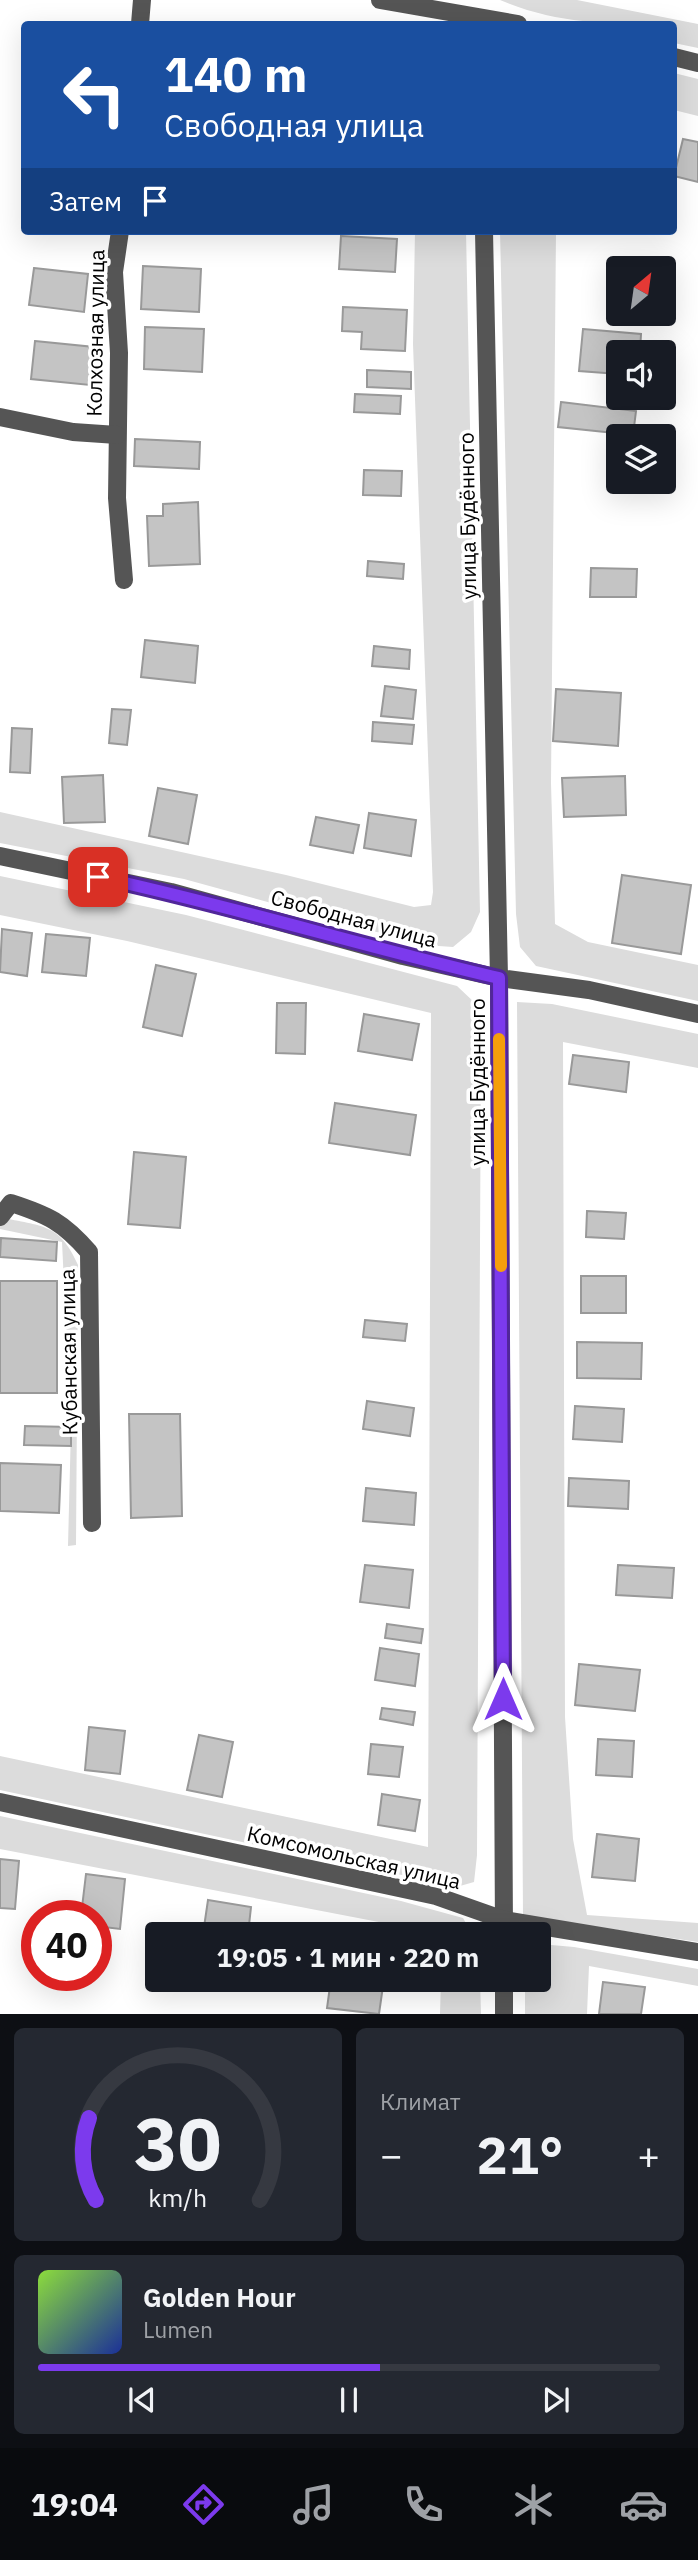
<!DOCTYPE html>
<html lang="ru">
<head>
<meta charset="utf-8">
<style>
  body { margin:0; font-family:"IBM Plex Sans",sans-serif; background:#242831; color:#f1f3f6; height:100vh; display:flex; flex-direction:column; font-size:26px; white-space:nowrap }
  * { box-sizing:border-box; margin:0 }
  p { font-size:23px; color:#9ea1a6 }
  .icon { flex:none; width:38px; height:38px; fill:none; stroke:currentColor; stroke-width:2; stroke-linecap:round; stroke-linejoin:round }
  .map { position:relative; height:2014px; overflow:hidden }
  .details { display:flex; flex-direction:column; gap:14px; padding:14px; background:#0d0f14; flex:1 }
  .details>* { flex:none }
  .guide { position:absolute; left:21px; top:21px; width:656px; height:214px; border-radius:7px; box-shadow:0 7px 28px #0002; background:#1a4fa0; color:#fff; overflow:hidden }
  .needle { width:46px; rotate:29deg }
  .fabs { position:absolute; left:606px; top:256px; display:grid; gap:14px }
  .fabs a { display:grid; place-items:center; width:70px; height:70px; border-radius:7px; background:#171b24; box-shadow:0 7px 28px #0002; font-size:35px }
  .speed { position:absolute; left:21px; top:1900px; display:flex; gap:14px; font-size:35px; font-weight:700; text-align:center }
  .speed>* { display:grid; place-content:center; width:91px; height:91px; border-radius:50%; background:#171b24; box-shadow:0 7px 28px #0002; line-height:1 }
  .speed .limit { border:10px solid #d22; background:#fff; color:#111 }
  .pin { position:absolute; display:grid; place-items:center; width:60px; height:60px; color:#fff; margin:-30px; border-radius:14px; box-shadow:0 4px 10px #0006 }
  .me { position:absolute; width:77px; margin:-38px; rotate:0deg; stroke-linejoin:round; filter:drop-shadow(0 0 5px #0008) }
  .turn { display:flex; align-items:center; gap:24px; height:147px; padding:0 28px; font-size:32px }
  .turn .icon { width:91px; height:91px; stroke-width:2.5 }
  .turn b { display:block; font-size:49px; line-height:60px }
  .then { display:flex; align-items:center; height:66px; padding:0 28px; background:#0003; gap:14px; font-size:26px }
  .big { font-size:52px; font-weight:800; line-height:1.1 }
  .details .card { flex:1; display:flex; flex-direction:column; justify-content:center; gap:10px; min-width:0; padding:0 24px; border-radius:10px; background:#242831 }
  .details .dial { align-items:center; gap:0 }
  .dial svg { height:182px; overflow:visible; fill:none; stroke:#363941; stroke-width:7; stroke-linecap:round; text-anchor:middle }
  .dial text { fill:#f1f3f6; stroke:none }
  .song { display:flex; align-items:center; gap:21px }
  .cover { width:84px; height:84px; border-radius:10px; background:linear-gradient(135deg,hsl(90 70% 55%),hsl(230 70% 35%)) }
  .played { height:7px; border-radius:4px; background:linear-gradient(90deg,#7c3aed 55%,#363941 55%) }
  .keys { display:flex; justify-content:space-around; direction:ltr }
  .heat { display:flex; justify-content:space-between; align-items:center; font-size:38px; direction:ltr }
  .details .tiles { flex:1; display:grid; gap:14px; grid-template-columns:1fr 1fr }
  .card:last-child { grid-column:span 2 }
  .trip { position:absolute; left:145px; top:1922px; width:406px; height:70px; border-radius:7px; background:#171b24; box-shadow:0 7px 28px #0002; font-weight:800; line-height:70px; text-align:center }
  .menu { display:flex; height:112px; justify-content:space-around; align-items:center; background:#090b0e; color:#9ea1a6 }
  .menu .icon { width:49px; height:49px }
  .menu .selected { color:#7c3aed }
  .menu b { font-size:32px; color:#f1f3f6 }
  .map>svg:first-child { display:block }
  .green { fill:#dcdcdc }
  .building { fill:#c4c4c4; stroke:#999; stroke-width:2 }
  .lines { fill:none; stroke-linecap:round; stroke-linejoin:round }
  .minor { stroke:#555; stroke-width:18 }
  .route-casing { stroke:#51269a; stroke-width:18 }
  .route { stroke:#7c3aed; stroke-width:12 }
  .slow { stroke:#f59e0b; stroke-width:12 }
  .labels { text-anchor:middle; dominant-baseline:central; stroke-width:7; stroke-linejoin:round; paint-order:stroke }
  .street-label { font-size:21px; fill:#000; stroke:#fff }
</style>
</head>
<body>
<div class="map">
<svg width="698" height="2014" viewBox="0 0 698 2014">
  <rect width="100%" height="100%" fill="#fff"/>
  <!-- green -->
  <g class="green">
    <path d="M500,0H577L698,24V48L674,43V24C611,24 559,25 500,0Z"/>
    <polygon points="674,73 698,79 698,116 674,110"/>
    <polygon points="415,231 466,231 480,912 471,932 453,947 424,945 184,879 0,843 0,812 286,875 414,907 431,905 433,892 413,344"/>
    <polygon points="500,231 556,231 551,783 555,924 588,942 698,965 698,1001 536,966 520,947 516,914"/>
    <polygon points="0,876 186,915 457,986 475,1003 481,1042 477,1855 474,1882 460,1886 344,1864 0,1790 0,1756 428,1847 431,1013 127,941 0,915"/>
    <polygon points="517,1002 552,1004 698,1034 698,1068 563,1042 565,1717 573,1839 587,1915 698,1923 698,1942 523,1916"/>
    <path d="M0,1217C42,1227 59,1222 78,1265L76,1545L68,1546L71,1427L62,1242L0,1229Z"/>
    <polygon points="0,1816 401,1901 463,1918 472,1934 442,1934 384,1923 0,1849"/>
    <polygon points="540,1944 574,1947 698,1969 698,1986 589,1966 587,2014 525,2014 525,1979 539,1979"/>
    <polygon points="441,1979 480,1979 481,2014 440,2014"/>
  </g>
  <!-- building -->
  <g class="building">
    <polygon points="683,139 698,142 698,182 674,176"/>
    <polygon points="341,236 397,239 395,272 339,269"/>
    <polygon points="143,266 201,269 199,312 141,309"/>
    <polygon points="34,268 88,274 84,312 29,305"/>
    <polygon points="343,307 407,310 405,351 361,349 362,332 342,331"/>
    <polygon points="145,327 204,329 202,372 144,369"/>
    <polygon points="583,329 641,334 640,352 618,352 618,374 579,371"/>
    <polygon points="35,341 94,347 90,385 31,379"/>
    <polygon points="367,370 411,372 411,389 367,387"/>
    <polygon points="355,394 401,396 400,414 354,412"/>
    <polygon points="561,402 636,411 633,435 558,427"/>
    <polygon points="135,439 200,442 199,469 134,466"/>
    <polygon points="364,470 402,471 401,496 363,495"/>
    <polygon points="198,502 200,564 149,566 147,516 163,516 163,504"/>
    <polygon points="368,561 404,564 403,579 367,576"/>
    <polygon points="591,568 637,569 636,597 590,597"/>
    <polygon points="145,640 198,646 195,683 141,677"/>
    <polygon points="374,646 410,650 409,669 372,666"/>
    <polygon points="385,686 416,690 413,719 381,716"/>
    <polygon points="556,689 621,693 618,746 553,741"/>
    <polygon points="112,709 131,710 127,745 109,743"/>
    <polygon points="373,722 414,725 412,744 372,741"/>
    <polygon points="12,728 32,729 30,773 10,772"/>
    <polygon points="103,775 105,822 64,823 62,777"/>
    <polygon points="625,776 626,815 564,817 562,778"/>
    <polygon points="158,788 197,795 188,844 149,836"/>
    <polygon points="369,813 416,820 411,856 364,848"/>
    <polygon points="316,817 359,825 353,853 310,845"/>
    <polygon points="622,875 691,885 681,954 612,943"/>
    <polygon points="2,929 32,933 27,976 0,972"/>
    <polygon points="46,934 90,938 86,976 42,972"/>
    <polygon points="156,965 196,974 182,1036 143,1027"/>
    <polygon points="277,1003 306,1003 305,1054 276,1053"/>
    <polygon points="364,1014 419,1024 412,1060 358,1051"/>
    <polygon points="573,1055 629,1062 626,1092 569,1084"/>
    <polygon points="335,1103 416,1115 410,1155 329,1143"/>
    <polygon points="134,1152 186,1157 180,1228 128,1224"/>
    <polygon points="587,1211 626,1213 624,1239 586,1237"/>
    <polygon points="1,1238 57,1242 56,1261 0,1257"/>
    <rect x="581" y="1276" width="45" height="37"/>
    <rect x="0" y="1281" width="57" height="112"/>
    <polygon points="365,1320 407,1324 405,1341 363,1337"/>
    <polygon points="577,1342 642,1343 641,1379 577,1378"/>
    <polygon points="367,1401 414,1408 410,1436 363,1429"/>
    <polygon points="575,1406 624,1409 622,1442 573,1439"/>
    <polygon points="129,1414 180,1414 182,1516 131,1518"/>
    <polygon points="25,1426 71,1427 71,1446 24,1445"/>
    <polygon points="0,1463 61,1465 59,1513 0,1511"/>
    <polygon points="569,1478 629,1481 628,1509 568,1506"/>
    <polygon points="366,1488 416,1493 414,1525 363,1521"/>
    <polygon points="365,1565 413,1570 409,1608 360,1602"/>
    <polygon points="618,1565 674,1568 672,1598 616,1595"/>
    <polygon points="387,1624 423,1629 421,1643 385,1638"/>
    <polygon points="380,1648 419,1654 415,1686 375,1680"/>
    <polygon points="579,1664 640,1670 635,1711 575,1705"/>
    <polygon points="382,1708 415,1712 413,1725 380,1719"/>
    <polygon points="89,1727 125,1731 120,1774 85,1770"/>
    <polygon points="199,1735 233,1742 222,1797 187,1790"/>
    <polygon points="598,1739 634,1741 632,1777 596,1775"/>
    <polygon points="371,1744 403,1747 399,1777 368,1774"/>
    <polygon points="382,1794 420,1800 415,1831 378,1825"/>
    <polygon points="597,1834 639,1839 635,1881 592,1877"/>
    <polygon points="0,1859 19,1861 15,1909 0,1908"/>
    <polygon points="86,1874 125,1879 120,1929 96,1926 96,1916 81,1916"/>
    <polygon points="208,1900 251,1907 248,1934 203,1934"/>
    <polygon points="331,1979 384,1979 379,2014 327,2008"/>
    <polygon points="603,1982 645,1987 641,2014 599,2014"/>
  </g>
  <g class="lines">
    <!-- minor -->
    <g class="minor">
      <polyline points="380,0 518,24"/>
      <polyline points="140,24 142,0"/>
      <polyline points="674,57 698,63"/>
      <polyline points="120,231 114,272 119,353 117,498 124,580"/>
      <polyline points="484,231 499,978 504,1934"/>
      <polyline points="0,417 73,432 117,435"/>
      <polyline points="0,856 171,892 403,956 499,978 589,990 698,1014"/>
      <path d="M0,1217L11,1203C48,1215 63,1222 89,1252L92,1523"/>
      <polyline points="0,1802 436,1896 504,1920 698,1952"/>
      <polyline points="504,1979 504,2014"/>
    </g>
  </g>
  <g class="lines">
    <!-- route casing -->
    <g class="route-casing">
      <path id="route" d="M98,877C233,906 365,947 499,978L503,1699"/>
    </g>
    <!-- route -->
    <use href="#route" class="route"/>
    <!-- slow -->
    <polyline class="slow" points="499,1039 501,1266"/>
  </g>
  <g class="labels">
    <!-- street labels -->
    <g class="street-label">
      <text transform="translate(95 333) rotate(-89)">Колхозная улица</text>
      <text transform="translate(467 516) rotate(-91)">улица Будённого</text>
      <text transform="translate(354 918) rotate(15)">Свободная улица</text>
      <text transform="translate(477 1082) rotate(-90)">улица Будённого</text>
      <text transform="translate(68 1352) rotate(-91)">Кубанская улица</text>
      <text transform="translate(354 1857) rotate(13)">Комсомольская улица</text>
    </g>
  </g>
</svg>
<div class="fabs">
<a><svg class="needle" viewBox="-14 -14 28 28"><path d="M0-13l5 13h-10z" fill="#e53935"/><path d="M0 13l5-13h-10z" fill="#9ea1a6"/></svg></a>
<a><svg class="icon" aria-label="sound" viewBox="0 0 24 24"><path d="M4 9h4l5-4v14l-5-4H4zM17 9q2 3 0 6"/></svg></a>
<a><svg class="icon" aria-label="layers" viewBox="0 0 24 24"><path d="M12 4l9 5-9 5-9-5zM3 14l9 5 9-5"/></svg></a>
</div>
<div class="speed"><div class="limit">40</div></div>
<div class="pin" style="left:98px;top:877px;background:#d93025"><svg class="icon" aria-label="arrive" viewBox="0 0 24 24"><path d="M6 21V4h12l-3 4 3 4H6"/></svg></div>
<svg class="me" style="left:503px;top:1699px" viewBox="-20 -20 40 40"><path d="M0-17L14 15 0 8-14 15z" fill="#7c3aed" stroke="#fff" stroke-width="4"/></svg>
<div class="trip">19:05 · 1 мин · 220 m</div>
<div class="guide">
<div class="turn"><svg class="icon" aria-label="left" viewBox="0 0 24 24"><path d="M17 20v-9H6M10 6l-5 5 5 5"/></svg><div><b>140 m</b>Свободная улица</div></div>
<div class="then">Затем<svg class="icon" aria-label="arrive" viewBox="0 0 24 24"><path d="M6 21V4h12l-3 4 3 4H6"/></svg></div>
</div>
</div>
<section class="details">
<div class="tiles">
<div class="card dial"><svg viewBox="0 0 100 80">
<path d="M14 69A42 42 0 1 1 86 69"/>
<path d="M14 69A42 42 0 0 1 11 33" stroke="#7c3aed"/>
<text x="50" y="56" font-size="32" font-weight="700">30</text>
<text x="50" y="72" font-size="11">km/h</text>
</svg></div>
<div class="card"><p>Климат</p>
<div class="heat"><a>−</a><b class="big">21°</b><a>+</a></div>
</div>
<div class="card">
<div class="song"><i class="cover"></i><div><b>Golden Hour</b><p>Lumen</p></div></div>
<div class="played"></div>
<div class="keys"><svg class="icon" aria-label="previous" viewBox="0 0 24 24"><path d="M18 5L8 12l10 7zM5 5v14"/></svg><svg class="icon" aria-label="pause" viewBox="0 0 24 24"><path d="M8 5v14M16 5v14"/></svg><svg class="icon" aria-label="next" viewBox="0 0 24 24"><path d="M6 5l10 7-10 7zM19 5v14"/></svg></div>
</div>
</div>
</section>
<nav class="menu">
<b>19:04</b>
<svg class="icon selected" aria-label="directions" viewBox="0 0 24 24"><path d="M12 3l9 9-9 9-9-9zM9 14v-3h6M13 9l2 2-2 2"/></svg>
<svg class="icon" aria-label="music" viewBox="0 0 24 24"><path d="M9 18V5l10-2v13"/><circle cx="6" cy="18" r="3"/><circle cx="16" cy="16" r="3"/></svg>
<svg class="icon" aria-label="phone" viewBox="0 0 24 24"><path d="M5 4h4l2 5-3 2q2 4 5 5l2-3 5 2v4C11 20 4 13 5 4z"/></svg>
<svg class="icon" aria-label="climate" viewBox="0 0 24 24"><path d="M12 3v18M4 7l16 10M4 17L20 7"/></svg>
<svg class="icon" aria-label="car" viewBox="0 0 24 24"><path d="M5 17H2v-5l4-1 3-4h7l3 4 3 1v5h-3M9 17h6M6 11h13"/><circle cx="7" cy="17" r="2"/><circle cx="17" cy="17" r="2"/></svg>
</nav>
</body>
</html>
